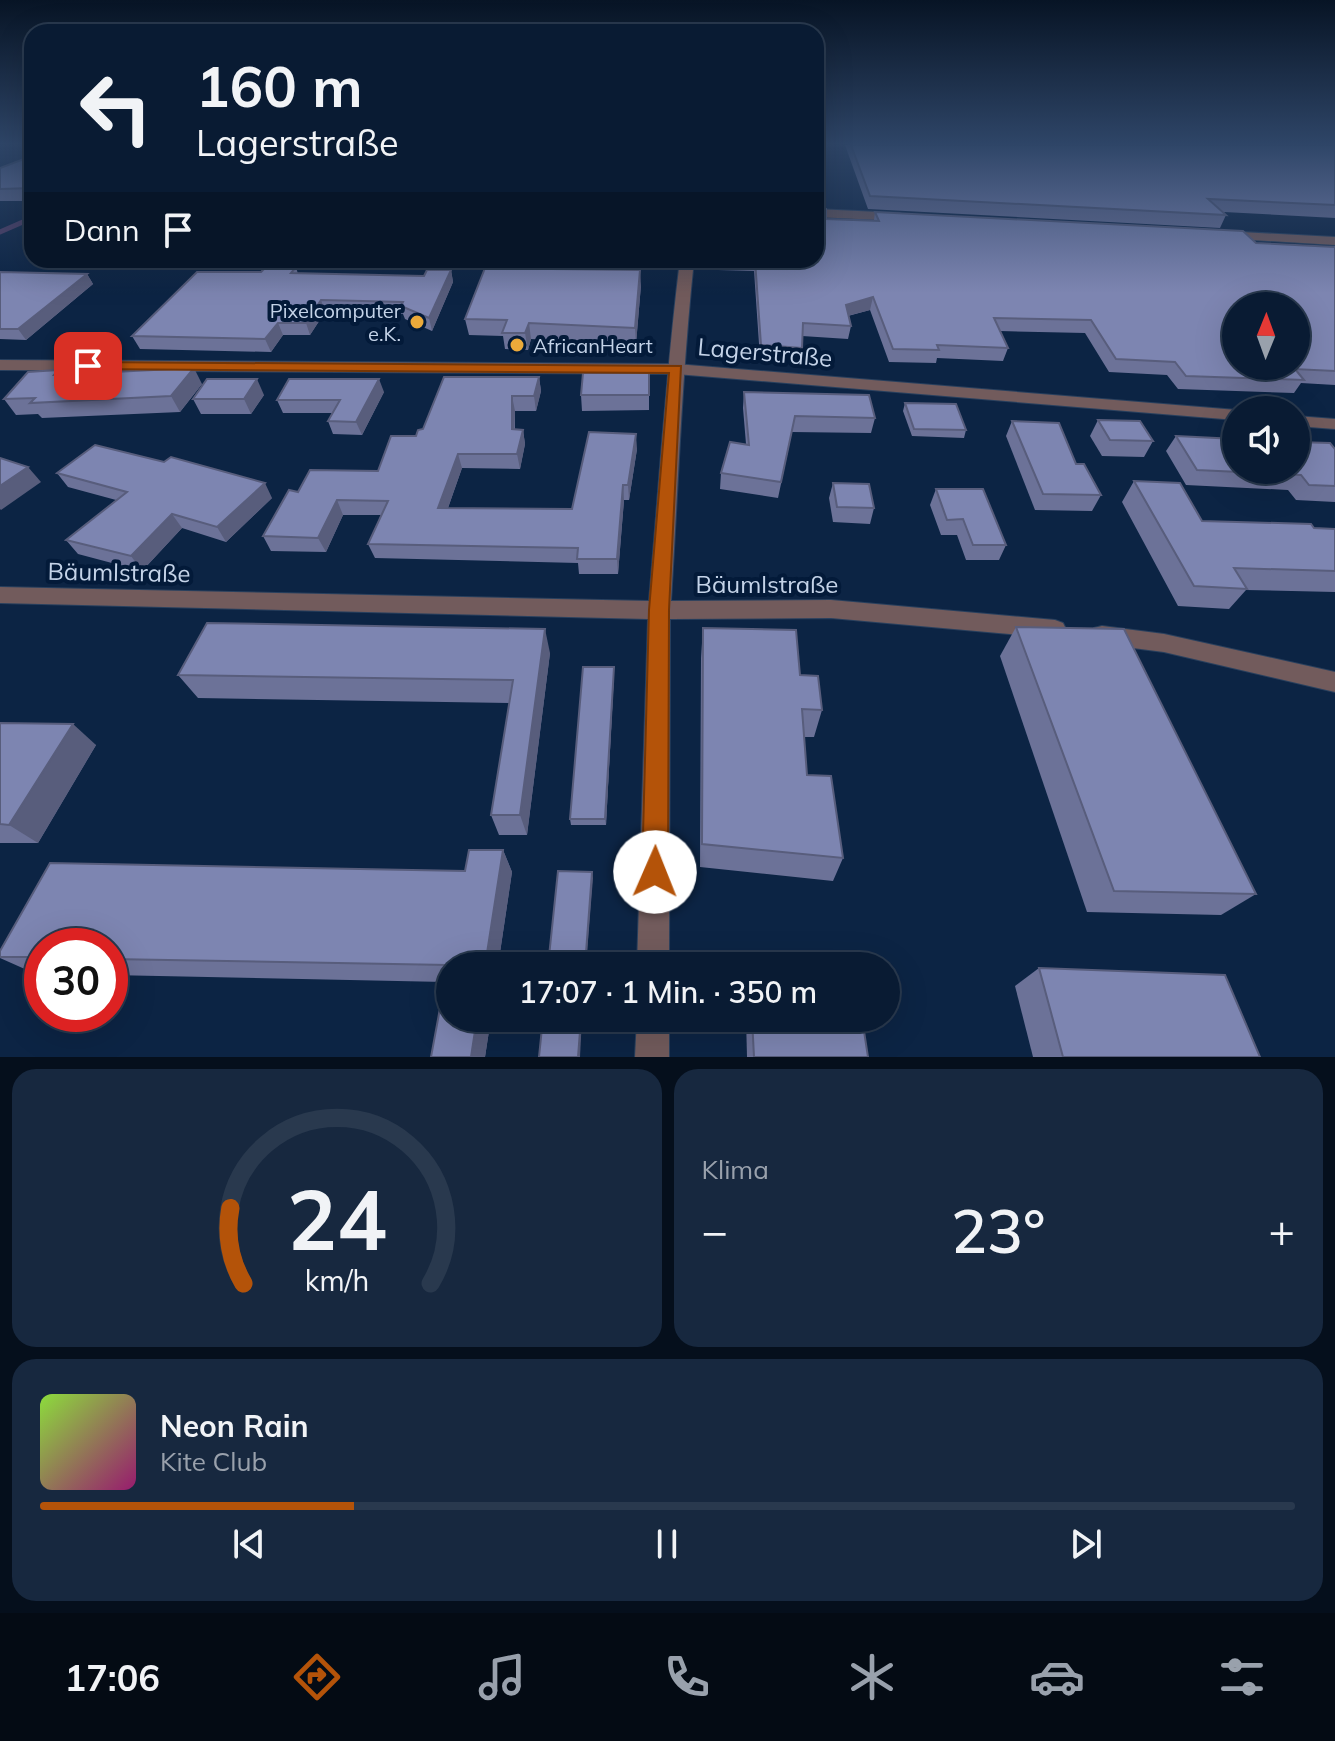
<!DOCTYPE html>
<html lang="de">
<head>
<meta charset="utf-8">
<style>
  body { margin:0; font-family:Mulish,sans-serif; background:#17283f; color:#f1f3f6; height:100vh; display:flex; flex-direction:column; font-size:30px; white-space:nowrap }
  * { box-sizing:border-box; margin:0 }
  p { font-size:26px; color:#99a1ac }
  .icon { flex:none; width:44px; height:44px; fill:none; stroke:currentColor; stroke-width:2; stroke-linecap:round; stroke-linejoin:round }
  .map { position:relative; height:1057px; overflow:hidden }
  .sheet { display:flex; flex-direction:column; gap:12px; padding:12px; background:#050f1c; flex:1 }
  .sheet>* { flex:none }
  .hud { position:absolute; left:24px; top:24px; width:800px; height:244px; border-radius:24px; box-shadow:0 8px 32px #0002,0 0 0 2px #29394e; background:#091b33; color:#f1f3f6; overflow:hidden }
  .needle { width:52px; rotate:1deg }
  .fabs { position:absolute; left:1222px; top:292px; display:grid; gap:16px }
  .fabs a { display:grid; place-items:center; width:88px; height:88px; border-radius:50%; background:#091b33; box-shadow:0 8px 32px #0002,0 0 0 2px #29394e; font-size:40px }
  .speed { position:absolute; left:24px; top:928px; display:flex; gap:16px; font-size:40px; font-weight:700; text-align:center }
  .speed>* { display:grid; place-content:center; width:104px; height:104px; border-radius:50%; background:#091b33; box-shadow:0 8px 32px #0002,0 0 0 2px #29394e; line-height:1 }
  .speed .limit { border:12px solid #d22; background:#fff; color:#111 }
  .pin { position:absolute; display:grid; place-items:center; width:68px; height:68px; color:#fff; margin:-34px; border-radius:16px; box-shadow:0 4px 12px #0006 }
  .me { position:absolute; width:88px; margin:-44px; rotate:1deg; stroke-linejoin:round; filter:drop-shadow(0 0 6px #0008) }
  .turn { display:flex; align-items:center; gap:28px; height:168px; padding:0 40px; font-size:36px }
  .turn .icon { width:104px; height:104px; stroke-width:2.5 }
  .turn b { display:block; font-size:56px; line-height:68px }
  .then { display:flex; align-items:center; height:76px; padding:0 40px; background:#0003; gap:16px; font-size:30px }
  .big { font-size:60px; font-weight:600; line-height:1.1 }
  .sheet .widget { flex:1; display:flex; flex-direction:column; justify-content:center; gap:12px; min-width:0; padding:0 28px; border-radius:24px; background:#17283f }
  .sheet .dial { align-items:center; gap:0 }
  .dial svg { height:208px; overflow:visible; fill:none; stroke:#29394e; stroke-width:7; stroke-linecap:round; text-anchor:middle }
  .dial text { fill:#f1f3f6; stroke:none }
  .song { display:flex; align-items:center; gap:24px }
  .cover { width:96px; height:96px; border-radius:12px; background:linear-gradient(135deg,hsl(90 70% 55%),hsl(320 70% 35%)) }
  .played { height:8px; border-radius:4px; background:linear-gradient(90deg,#b45309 25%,#29394e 25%) }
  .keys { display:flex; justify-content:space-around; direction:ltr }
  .heat { display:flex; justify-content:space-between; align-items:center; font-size:44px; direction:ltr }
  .sheet .tiles { flex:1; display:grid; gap:12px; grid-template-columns:1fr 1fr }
  .widget:last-child { grid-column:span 2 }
  .trip { position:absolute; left:436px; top:952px; width:464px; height:80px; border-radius:40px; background:#091b33; box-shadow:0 8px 32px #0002,0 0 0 2px #29394e; font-weight:600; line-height:80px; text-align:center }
  .tabs { display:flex; height:128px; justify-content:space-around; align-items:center; background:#040b14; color:#99a1ac }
  .tabs .icon { width:56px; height:56px }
  .tabs .selected { color:#b45309 }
  .tabs b { font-size:36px; color:#f1f3f6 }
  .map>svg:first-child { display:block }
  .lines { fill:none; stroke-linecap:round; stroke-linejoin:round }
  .stream { stroke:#543f67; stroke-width:5 }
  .minor-casing { stroke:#29405e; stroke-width:2 }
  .tertiary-casing { stroke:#29405e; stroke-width:2 }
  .minor { fill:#725b5c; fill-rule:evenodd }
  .tertiary { fill:#725b5c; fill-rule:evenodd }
  .wall { fill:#6c7298 }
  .shaded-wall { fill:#585d7c }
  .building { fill:#7d85b1; stroke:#585d7c; stroke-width:2; fill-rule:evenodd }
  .route { fill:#b45309; stroke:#753606; stroke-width:2 }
  .poi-dot { fill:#eba93a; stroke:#031a39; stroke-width:3 }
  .labels { text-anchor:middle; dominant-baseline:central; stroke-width:8; stroke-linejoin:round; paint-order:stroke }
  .far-poi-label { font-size:20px; fill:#c4d3e8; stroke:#031a39; text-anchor:end }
  .street-label { font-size:24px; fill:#c4d3e8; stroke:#031a39 }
</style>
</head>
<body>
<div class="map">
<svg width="1335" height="1057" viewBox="0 0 1335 1057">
  <rect width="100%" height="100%" fill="#0c2444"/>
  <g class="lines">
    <!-- stream -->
    <polyline class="stream" points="0,232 32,218"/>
    <!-- minor casing -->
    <g class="minor-casing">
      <g id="minor">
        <polygon points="816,209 900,213 906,217 900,221 816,217"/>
        <polygon points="1223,231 1335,237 1335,245 1219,238 1219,232"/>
        <path d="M680,260H694C682,373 678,487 671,601L831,600L1055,620L1063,623L1066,629L1063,635L1055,638L831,618L670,619L669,966H637L648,619L0,603V587L649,601C659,487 666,373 680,260Z"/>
        <polygon points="1102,626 1164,634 1335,672 1335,692 1164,652 1102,644 1094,642 1091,635 1094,628"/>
        <polygon points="637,1018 669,1018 669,1057 635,1057"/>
      </g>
    </g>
    <!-- tertiary casing -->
    <g class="tertiary-casing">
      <g id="tertiary">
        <polygon points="0,360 676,364 1237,410 1236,420 676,374 0,370"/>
        <polygon points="1296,416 1335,419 1335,429 1296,426"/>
      </g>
    </g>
    <!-- minor -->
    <use href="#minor" class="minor"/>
    <!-- tertiary -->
    <use href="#tertiary" class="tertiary"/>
  </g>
  <!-- wall -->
  <g class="wall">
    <polygon points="845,145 1335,145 1335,218 1224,212 1226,215 1220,228 868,209"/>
    <polygon points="816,151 825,195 823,206 818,207 826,219 874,220 875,212 1256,243 1335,247 1335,385 1301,383 1294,393 1178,389 1167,375 1109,372 1085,333 1000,331 1008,348 1003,361 937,358 936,363 889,362 870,310 848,316 851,326 848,339 802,336 800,361 760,358 754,271 718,270 718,260 816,260"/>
    <polygon points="32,156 32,201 0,201 0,168"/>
    <polygon points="296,267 298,274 424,276 451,270 453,282 432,331 405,319 403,314 325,312 310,335 283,335 271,352 140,349 132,336 261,272"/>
    <polygon points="554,267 554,269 641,285 636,344 531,339 528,350 505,349 503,336 469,335 465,319"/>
    <polygon points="0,272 87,274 93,284 26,340 0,339"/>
    <polygon points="649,373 649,410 582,411 581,395"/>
    <polygon points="61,375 202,384 180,412 42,418 38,414 16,415 4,399"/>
    <polygon points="539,377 541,391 536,411 515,411 515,429 523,430 525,444 520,469 462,468 448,508 572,509 637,449 629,500 624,500 618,574 579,574 578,563 375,558 368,544 381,515 343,515 326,552 271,551 263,536 298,492 378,471 423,429"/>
    <polygon points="384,392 362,435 333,434 328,421 332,413 283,413 277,400"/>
    <polygon points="744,392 875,418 871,433 792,432 778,498 720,489 721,473 746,444 743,408"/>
    <polygon points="264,395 251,414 201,414 193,399"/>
    <polygon points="905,403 966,430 964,438 912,436 903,411"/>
    <polygon points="1098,420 1153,441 1144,457 1102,456 1090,436"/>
    <polygon points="1012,421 1076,464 1101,495 1092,511 1035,510 1006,436"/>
    <polygon points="1176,436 1335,449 1335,502 1296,500 1288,490 1186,485 1166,451"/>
    <polygon points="57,473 272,498 226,542 182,528 142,571 78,554 66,540 116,500 68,487"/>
    <polygon points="1134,481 1202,521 1335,529 1335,592 1246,590 1229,609 1178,606 1122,502"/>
    <polygon points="833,483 874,508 870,524 833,522 829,498"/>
    <polygon points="936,489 1006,545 999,560 966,560 957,535 941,535 930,505"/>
    <polygon points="1016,627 1256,894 1221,915 1087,912 1000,656"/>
    <polygon points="703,628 800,675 822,710 814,737 804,737 807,775 843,858 833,881 700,867 701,658"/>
    <polygon points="550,653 527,835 499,835 491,815 509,703 198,698 178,675"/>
    <polygon points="614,675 606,825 571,825 570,819"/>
    <polygon points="0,723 96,745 38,843 0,843"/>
    <polygon points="469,850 503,850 512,872 498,966 450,966 450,1018 491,1018 485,1057 431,1057 445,982 110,975 110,946 42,946 42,974 36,974 0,958 0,951 50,863 465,871"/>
    <polygon points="1039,968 1260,1057 1033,1057 1015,986"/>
    <polygon points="746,1018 862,1018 868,1057 747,1057"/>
  </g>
  <!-- shaded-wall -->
  <g class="shaded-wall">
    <polygon points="451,270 453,282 432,331 429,318"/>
    <polygon points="640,270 641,285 636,344 635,328"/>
    <polygon points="87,274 93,284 26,340 18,329"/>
    <polygon points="873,297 870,310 843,317 846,305"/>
    <polygon points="321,300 325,312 310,335 306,323"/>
    <polygon points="278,323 283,335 271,352 265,339"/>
    <polygon points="529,323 531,339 528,350 525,333"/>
    <polygon points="194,368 202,384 180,412 171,396"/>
    <polygon points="539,377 541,391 536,411 534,396"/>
    <polygon points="257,379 264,395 251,414 244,399"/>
    <polygon points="379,379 384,392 362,435 356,422"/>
    <polygon points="512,396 515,411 514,444 512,429"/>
    <polygon points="523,430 525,444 520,469 517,454"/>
    <polygon points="636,434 637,449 629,500 628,485"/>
    <polygon points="458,454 462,468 443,522 438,508"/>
    <polygon points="28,467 41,482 1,510 0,509 0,486"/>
    <polygon points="265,483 272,498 226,542 217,527"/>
    <polygon points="623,485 624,500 618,574 617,559"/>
    <polygon points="337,500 343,515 326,552 318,538"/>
    <polygon points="172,514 182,528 142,571 131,556"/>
    <polygon points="545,629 550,653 527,835 520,815"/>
    <polygon points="614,667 614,675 606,825 605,819"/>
    <polygon points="73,724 96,745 38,843 9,825"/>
    <polygon points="503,850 512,872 498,966 485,966"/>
    <polygon points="592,872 593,878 586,966 585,966"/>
    <polygon points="477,1018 491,1018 485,1057 471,1057"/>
    <polygon points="581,1018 582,1018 580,1057 578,1057"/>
  </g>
  <!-- building -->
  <g class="building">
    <polygon points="851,145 1335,145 1335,205 1208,199 1226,215 870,196"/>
    <polygon points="816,151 823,151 825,195 816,196"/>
    <polygon points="32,156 32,188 0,189 0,168"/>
    <path d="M816,206L826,209V219L879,221L875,212L1243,231L1256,243L1335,247V371L1295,369L1304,380L1186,376L1175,362L1116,359L1091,320L994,318L1008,348L937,345L939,350L893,349L873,297L846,305L851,326L803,323L802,348L761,345L755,260H816ZM1236,306H1296V366H1236Z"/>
    <polygon points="487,263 554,267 553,269 640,270 635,328 529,323 525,333 502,333 507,320 465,319"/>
    <polygon points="266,267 296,267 291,273 424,276 427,270 451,270 429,318 401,306 403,302 321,300 306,323 278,323 265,339 132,336 197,272 261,272"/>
    <polygon points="0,272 87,274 18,329 0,329"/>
    <polygon points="194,368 171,396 30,403 35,398 4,399 28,372 58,370 54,375"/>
    <polygon points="583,373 649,373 649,395 581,395"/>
    <polygon points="444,377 539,377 534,396 512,396 512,429 523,430 517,454 458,454 438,508 572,509 589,432 636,434 628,485 623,485 617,559 577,559 578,548 368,544 388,501 337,500 318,538 263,536 289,490 298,492 310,470 378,471 391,436 416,436 418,430 423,429"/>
    <polygon points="207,379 257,379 244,399 193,399"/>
    <polygon points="289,379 379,379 356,422 328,421 340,400 277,400"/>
    <polygon points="744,392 869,395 875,418 795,416 781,482 721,473 730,442 749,445"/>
    <polygon points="905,403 956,404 966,430 914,429"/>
    <polygon points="1098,420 1140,421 1153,441 1110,440"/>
    <polygon points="1012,421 1059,423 1076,464 1084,464 1101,495 1043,494"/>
    <polygon points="1176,436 1236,439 1236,470 1296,470 1296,442 1330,443 1335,449 1335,486 1309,485 1301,475 1197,470"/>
    <polygon points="95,445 164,462 171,457 265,483 217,527 172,514 131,556 66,540 127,492 57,473"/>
    <polygon points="0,458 28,467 0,486"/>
    <polygon points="1134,481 1180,483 1202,521 1311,524 1314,528 1335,529 1335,571 1234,568 1247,589 1194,586"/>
    <polygon points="833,483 869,484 874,508 837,507"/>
    <polygon points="936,489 983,489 1006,545 973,545 963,519 947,520"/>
    <polygon points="207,623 545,629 520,815 491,815 513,680 178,675"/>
    <polygon points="1016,627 1124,629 1256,894 1114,891"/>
    <polygon points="703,628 796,630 800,675 818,676 822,710 802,709 807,775 831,776 843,858 702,844"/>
    <polygon points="583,667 614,667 605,819 570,819"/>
    <polygon points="0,723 73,724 9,825 0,824"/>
    <polygon points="469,850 503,850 485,966 450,966 450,1018 477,1018 471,1057 431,1057 448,965 110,959 110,946 42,946 42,957 0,957 0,951 50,863 465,871"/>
    <polygon points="558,871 592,872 585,966 548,966"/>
    <polygon points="1039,968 1225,975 1260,1057 1063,1057"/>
    <polygon points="543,1018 581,1018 578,1057 539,1057"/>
    <polygon points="752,1018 862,1018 868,1057 754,1057"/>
  </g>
  <!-- sky -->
  <linearGradient id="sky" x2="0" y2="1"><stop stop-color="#071425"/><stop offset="0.49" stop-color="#2e4567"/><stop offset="1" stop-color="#2e4567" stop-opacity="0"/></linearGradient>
  <rect width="1335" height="293" fill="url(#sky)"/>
  <!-- route -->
  <polygon class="route" points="88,362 681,366 669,610 668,872 664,882 655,886 646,882 642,872 649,610 669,373 83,369 81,366"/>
  <!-- markers -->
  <g class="poi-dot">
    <circle cx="417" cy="322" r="8"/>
    <circle cx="517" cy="345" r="8"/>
  </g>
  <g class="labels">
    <!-- far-poi labels -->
    <g class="far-poi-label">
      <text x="401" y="310">Pixelcomputer<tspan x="401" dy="23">e.K.</tspan></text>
      <text x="533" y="345" text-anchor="start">AfricanHeart</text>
    </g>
    <!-- street labels -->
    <g class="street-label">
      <text transform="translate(765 352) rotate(5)">Lagerstraße</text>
      <text transform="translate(119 572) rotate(1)">Bäumlstraße</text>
      <text x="767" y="584">Bäumlstraße</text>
    </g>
  </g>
</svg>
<div class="fabs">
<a><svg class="needle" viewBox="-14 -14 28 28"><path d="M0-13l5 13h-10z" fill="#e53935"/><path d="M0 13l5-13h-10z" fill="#99a1ac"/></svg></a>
<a><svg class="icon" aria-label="sound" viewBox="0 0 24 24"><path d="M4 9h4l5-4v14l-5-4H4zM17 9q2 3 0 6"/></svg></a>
</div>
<div class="speed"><div class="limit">30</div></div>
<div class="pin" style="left:88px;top:366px;background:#d93025"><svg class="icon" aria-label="arrive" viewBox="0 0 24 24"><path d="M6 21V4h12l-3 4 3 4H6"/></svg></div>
<svg class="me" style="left:655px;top:872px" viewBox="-20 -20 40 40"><circle r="19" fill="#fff"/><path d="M0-13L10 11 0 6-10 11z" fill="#b45309"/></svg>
<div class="trip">17:07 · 1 Min. · 350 m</div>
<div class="hud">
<div class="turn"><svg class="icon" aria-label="left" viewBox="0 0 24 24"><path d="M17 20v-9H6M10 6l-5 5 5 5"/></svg><div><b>160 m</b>Lagerstraße</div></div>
<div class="then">Dann<svg class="icon" aria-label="arrive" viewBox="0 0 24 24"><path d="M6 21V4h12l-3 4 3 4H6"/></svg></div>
</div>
</div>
<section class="sheet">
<div class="tiles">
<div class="widget dial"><svg viewBox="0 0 100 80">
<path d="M14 69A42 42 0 1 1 86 69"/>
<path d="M14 69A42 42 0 0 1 9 40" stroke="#b45309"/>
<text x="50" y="56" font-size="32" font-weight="700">24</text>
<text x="50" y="72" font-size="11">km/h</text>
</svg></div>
<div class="widget"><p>Klima</p>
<div class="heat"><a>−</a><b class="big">23°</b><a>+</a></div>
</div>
<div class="widget">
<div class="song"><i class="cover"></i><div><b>Neon Rain</b><p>Kite Club</p></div></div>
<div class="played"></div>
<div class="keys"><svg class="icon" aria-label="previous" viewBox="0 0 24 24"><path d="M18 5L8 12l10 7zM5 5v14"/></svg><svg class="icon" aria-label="pause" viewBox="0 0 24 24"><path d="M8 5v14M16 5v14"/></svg><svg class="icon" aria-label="next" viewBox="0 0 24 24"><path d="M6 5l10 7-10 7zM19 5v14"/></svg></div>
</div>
</div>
</section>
<nav class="tabs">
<b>17:06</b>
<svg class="icon selected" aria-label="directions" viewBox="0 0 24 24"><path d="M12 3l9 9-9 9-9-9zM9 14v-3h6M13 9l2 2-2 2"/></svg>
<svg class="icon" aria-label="music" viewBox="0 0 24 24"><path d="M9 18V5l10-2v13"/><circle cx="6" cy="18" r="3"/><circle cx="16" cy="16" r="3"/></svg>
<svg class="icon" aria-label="phone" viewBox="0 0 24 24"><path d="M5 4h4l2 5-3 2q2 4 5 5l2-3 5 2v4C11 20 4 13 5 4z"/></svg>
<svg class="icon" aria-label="climate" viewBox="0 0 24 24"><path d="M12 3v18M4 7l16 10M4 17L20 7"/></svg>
<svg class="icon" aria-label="car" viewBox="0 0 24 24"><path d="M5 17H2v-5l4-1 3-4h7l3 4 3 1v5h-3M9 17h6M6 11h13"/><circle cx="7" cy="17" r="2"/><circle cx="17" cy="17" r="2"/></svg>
<svg class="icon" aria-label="filters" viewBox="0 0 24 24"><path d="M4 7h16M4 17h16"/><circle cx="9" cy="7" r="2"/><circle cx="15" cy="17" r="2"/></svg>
</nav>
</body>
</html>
